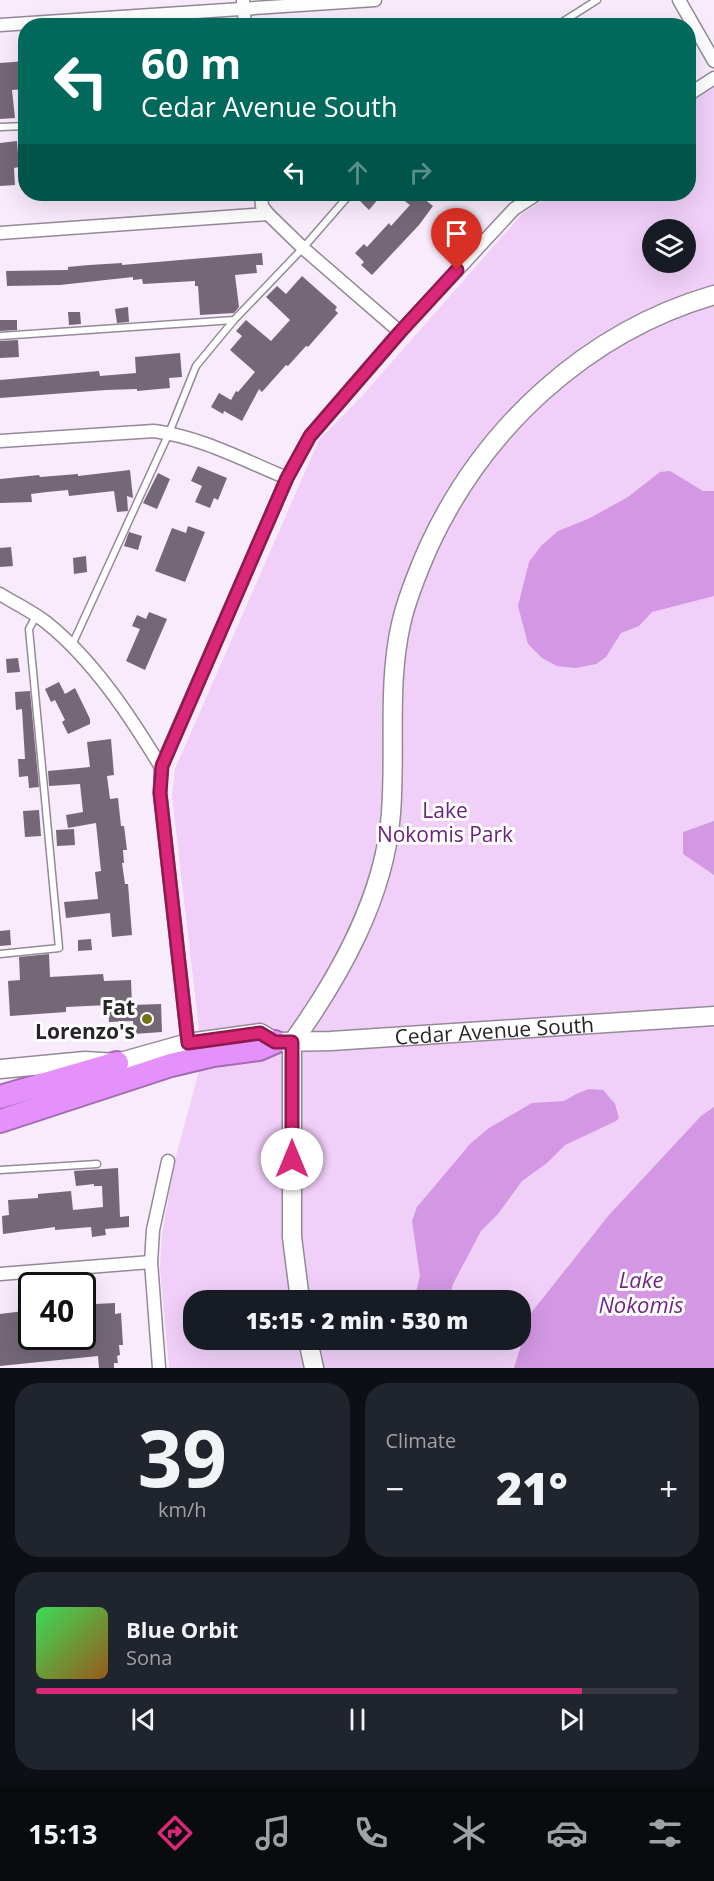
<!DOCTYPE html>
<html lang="en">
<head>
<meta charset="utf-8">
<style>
  body { margin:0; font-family:"Open Sans",sans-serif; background:#20242c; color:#f1f3f6; height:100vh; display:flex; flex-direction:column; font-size:22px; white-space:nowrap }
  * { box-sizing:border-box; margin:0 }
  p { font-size:20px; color:#9ea1a6 }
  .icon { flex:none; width:33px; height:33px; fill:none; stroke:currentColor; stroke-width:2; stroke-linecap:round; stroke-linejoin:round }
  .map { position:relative; height:1368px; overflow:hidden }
  .panel { display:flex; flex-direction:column; gap:15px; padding:15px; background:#0d0f14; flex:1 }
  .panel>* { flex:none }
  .hud { position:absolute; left:18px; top:18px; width:678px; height:183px; border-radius:24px; box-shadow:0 6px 24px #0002; background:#00695c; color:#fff; overflow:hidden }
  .tools { position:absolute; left:642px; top:219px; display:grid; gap:12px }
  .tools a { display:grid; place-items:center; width:54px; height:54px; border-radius:50%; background:#171b24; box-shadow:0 6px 24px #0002; font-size:30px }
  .speed { position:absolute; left:18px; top:1272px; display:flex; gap:12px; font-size:30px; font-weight:700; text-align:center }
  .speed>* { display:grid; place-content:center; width:78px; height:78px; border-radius:50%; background:#171b24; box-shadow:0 6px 24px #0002; line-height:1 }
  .speed .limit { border:3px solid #111; border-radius:9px; background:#fff; color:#111 }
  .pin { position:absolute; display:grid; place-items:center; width:51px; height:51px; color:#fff; margin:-62px -26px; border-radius:50% 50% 50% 0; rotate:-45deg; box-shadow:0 0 6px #0007 }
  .pin .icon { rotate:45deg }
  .me { position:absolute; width:66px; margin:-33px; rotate:0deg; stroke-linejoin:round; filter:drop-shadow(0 0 4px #0008) }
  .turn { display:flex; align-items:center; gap:21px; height:126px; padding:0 24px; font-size:27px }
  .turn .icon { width:78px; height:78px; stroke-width:2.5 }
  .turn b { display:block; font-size:42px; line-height:51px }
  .lanes { display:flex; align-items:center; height:57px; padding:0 24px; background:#0003; justify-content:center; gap:30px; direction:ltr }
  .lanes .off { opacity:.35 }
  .big { font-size:45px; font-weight:800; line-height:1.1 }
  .panel .widget { flex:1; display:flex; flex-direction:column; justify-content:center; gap:9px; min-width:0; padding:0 21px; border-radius:24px; background:#20242c }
  .panel .dial { align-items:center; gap:0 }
  .dial b { font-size:78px; line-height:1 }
  .song { display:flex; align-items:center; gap:18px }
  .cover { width:72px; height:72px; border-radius:9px; background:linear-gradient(135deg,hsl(130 70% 55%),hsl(30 70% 35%)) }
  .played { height:6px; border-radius:3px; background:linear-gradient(90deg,#db2777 85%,#363941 85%) }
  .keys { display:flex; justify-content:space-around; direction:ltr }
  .heat { display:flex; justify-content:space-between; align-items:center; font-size:33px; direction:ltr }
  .panel .tiles { flex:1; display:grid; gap:15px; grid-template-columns:1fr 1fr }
  .widget:last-child { grid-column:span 2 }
  .trip { position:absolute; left:183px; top:1290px; width:348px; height:60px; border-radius:24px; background:#171b24; box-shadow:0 6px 24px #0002; font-weight:800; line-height:60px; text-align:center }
  .menu { display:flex; height:96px; justify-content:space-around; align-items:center; background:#090b0e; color:#9ea1a6 }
  .menu .icon { width:42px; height:42px }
  .menu .current { color:#db2777 }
  .menu b { font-size:27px; color:#f1f3f6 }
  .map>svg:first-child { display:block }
  .green { fill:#f0cff8; fill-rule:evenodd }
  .water { fill:#d397e3 }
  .building { fill:#746877 }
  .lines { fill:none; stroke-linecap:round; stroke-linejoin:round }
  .lane-casing { stroke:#958998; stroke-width:9 }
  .street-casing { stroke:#958998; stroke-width:15 }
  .secondary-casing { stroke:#958998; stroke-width:21 }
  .highway-casing { stroke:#a36bb2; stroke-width:26 }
  .lane { stroke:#fff; stroke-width:6 }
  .street { stroke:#fff; stroke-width:12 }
  .secondary { stroke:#fff; stroke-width:18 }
  .highway { stroke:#e591fb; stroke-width:22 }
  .route-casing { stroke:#8e194d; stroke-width:15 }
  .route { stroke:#db2777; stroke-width:10 }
  .poi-dot { fill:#727216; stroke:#fdfdfd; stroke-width:2 }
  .labels { text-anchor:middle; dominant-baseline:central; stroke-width:6; stroke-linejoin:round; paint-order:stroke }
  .park-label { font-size:21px; fill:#6c237d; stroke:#fdfdfd }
  .poi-label { font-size:21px; font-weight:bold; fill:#29242a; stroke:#fdfdfd; text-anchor:end }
  .street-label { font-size:21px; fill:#29242a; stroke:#fdfdfd }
  .water-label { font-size:22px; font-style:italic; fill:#702882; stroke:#fdfdfd }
</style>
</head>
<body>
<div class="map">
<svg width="714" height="1368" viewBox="0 0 714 1368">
  <rect width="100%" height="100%" fill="#f8ebfc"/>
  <!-- green -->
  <path class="green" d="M714,87V1368H169L160,1268L162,1234L175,1160L200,1067L199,1029L172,796L175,769L319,440L362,396L522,214L553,194H688L689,104ZM652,230H686V262H652ZM194,1300H520V1340H194Z"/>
  <!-- water -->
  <g class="water">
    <polygon points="670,471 703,491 714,491 714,596 652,612 639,626 621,633 606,657 596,664 576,668 557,666 542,658 528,644 518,606 529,562 541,546 558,531 588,519 628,497 660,472"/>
    <polygon points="714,821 714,875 683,854 683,832"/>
    <polygon points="589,1089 603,1090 615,1104 619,1118 616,1121 565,1145 547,1163 522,1181 498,1214 481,1231 453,1284 449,1300 414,1300 420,1276 412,1221 417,1207 470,1144 489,1128 532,1103 564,1101 576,1094"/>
    <polygon points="714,1107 714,1368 514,1368 531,1313 609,1215 701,1116"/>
  </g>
  <!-- building -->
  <g class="building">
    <polygon points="26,61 26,89 12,90 15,118 0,119 0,63"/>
    <polygon points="17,141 19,167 14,168 15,185 0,186 0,143"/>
    <polygon points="355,194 374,194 379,198 369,210 355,196"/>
    <polygon points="395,194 418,194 433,206 419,225 372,275 361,265 364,262 355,253 364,244 367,247 389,223 391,226 410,205"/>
    <polygon points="262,253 263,265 256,265 257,273 235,275 239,307 234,313 200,315 198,286 195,286 195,281 143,284 142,279 133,280 133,277 60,285 7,286 6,271 68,270 68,267 89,265 122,263 122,265"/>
    <polygon points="302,276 337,307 335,310 338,313 308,347 306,346 288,366 286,365 262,392 259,389 242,421 224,411 223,414 211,407 219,393 231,400 236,391 238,392 255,372 230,350 242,336 236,331 246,320 271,341 290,320 266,297 277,286 286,294"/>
    <polygon points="128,307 129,322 117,323 115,309"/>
    <polygon points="68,312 80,312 81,324 69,325"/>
    <polygon points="0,320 17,320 17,330 0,331"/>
    <polygon points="18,340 19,357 0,358 0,341"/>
    <polygon points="180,353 182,377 169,378 170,388 137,391 137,389 106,390 0,398 0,380 99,371 100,376 136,373 135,357"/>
    <polygon points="198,466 227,478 218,500 214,498 210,508 195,502 202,486 191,481"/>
    <polygon points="130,470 133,498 127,496 128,511 117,512 114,491 69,496 68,490 47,492 31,494 32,502 0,503 0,479 39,475 40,477 78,474 78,476"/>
    <polygon points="158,473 170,479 157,509 143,503"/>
    <polygon points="188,526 205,532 185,582 155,571 172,528 186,533"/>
    <polygon points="129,532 142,536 138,550 124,546"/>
    <polygon points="11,547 13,566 0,567 0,548"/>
    <polygon points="86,556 87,572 74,574 73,558"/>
    <polygon points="149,612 167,619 145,670 126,661 140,629 132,626 137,615 146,619"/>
    <polygon points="18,658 20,672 7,673 6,659"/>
    <polygon points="59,682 65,694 75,688 90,719 90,724 68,734 62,722 65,720 55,700 51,702 45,689"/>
    <polygon points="30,691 39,787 29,788 28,776 19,777 18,759 25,759 22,709 16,710 15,692"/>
    <polygon points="111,739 114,775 107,776 110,799 118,798 121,826 124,826 127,850 123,850 124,863 122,863 125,884 128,884 132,935 112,937 110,913 66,918 64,902 98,899 95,872 101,871 96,823 68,828 66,815 83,812 80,784 49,786 48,771 90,767 87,742"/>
    <polygon points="39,810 41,836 25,837 23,811"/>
    <polygon points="74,829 75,845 57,846 56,830"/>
    <polygon points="10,930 11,945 0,946 0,931"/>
    <polygon points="91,939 92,950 78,951 78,940"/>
    <polygon points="49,954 50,977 103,974 104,981 131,980 132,1005 161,1004 162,1032 134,1034 133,1021 109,1022 108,1005 66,1007 66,1012 10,1016 8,981 20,980 19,957"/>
    <polygon points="118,1168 120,1217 129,1216 129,1227 105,1229 106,1235 92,1237 91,1227 55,1230 55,1227 3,1234 2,1216 9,1215 8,1200 38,1198 38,1194 71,1191 73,1210 103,1207 102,1186 94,1186 94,1184 76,1186 74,1171"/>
    <polygon points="115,1303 115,1314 121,1313 123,1345 119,1345 120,1355 117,1356 118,1363 114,1363 114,1368 99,1368 98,1356 0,1366 0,1314 32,1310 32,1336 34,1336 35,1349 71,1347 82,1345 82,1310 96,1309 95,1304"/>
  </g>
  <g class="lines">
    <!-- lane casing -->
    <g class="lane-casing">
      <g id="lane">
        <polyline points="556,26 597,0"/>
        <polyline points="0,127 26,126"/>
        <polyline points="0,336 234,320"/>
        <polyline points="72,645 169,433 196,366 234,320 303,248 350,194"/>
        <polyline points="0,954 59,948 29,629 36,616"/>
        <polyline points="0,1170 97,1164"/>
      </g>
    </g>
    <!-- street casing -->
    <g class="street-casing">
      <g id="street">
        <polyline points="243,0 245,26"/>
        <polyline points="679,0 714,61"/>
        <polyline points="0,25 375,0"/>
        <polyline points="688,95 714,78"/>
        <polyline points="261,194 262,206 268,214 303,248 400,332"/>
        <polyline points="0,233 268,214"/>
        <path d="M0,441L154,431C201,437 243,460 287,478"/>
        <path d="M0,594C16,604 33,612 47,623C94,661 130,716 161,767"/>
        <polyline points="188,1043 160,793 161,767 287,478 310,436 400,332 514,209 537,194"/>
        <polyline points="0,1274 151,1262"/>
        <polyline points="159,1368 151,1262 153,1230 168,1161"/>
      </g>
    </g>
    <!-- secondary casing -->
    <g class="secondary-casing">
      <g id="secondary">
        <path d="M292,1043C340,976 385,896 391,813C396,750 387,686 401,624C407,597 418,571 429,546C484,427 587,332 714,295"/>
        <polyline points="292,1043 292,1237 300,1300"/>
        <path id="s1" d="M0,1069L85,1061L117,1063L188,1043L260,1033L275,1042L331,1041L714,1016"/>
        <polyline points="308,1340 314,1368"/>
      </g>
    </g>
    <!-- highway casing -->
    <g class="highway-casing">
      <g id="highway">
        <polyline points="0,1097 117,1063"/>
        <polyline points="0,1121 171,1065 213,1055 259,1049 275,1042"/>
      </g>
    </g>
    <!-- lane -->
    <use href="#lane" class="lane"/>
    <!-- street -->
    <use href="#street" class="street"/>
    <!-- secondary -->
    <use href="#secondary" class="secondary"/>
    <!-- highway -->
    <use href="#highway" class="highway"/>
  </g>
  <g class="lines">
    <!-- route casing -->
    <g class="route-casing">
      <polyline id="route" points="292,1159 292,1042 275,1042 260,1033 188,1043 160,793 162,766 287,478 310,436 400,332 457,270"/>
    </g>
    <!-- route -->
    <use href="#route" class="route"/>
  </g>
  <!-- markers -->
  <circle class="poi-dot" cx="147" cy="1019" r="6"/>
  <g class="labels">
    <!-- park labels -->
    <g class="park-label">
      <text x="445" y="810">Lake<tspan x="445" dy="24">Nokomis Park</tspan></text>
    </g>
    <!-- poi labels -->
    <g class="poi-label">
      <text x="135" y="1007">Fat<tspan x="135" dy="24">Lorenzo's</tspan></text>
    </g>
    <!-- street labels -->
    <g class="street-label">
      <text stroke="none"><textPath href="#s1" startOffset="501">Cedar Avenue South</textPath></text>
    </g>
    <!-- water labels -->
    <g class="water-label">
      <text x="641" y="1279">Lake<tspan x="641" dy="25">Nokomis</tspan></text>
    </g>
  </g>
</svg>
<div class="tools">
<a><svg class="icon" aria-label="layers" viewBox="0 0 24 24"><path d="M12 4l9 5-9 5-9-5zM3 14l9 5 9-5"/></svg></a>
</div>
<div class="speed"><div class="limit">40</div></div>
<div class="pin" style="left:457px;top:270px;background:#d93025"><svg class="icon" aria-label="arrive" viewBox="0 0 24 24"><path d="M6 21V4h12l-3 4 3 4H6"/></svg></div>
<svg class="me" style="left:292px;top:1159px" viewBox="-20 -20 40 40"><circle r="19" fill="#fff"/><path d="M0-13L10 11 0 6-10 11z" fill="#db2777"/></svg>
<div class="trip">15:15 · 2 min · 530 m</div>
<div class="hud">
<div class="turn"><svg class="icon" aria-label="left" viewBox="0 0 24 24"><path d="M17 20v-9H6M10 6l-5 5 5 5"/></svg><div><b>60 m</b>Cedar Avenue South</div></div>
<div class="lanes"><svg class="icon" aria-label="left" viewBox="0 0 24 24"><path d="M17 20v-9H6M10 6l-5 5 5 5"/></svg><svg class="icon off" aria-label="ahead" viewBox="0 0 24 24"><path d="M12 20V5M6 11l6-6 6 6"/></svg><svg class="icon off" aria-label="right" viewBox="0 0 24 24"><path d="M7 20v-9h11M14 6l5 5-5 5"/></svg></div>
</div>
</div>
<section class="panel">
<div class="tiles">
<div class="widget dial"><b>39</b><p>km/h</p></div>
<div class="widget"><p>Climate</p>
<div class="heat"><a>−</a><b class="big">21°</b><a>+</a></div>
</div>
<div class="widget">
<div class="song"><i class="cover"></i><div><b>Blue Orbit</b><p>Sona</p></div></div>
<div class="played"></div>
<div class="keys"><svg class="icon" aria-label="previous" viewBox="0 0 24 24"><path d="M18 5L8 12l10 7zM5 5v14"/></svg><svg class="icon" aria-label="pause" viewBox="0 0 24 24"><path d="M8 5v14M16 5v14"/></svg><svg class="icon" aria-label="next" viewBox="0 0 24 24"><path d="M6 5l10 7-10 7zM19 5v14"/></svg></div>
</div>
</div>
</section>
<nav class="menu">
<b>15:13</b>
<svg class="icon current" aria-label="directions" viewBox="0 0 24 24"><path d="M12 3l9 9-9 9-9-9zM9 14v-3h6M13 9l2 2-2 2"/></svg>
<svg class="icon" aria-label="music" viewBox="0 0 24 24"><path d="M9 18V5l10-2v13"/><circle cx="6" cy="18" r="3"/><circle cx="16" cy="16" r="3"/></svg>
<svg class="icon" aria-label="phone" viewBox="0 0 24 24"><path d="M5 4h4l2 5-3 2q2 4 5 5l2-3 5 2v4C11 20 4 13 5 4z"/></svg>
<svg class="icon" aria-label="climate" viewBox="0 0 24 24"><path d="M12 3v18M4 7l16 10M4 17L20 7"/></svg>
<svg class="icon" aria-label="car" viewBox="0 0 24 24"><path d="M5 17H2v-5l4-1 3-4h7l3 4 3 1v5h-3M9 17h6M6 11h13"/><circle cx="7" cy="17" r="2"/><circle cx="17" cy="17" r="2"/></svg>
<svg class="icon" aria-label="filters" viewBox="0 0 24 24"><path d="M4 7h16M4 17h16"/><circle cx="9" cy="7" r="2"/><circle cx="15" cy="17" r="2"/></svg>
</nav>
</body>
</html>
